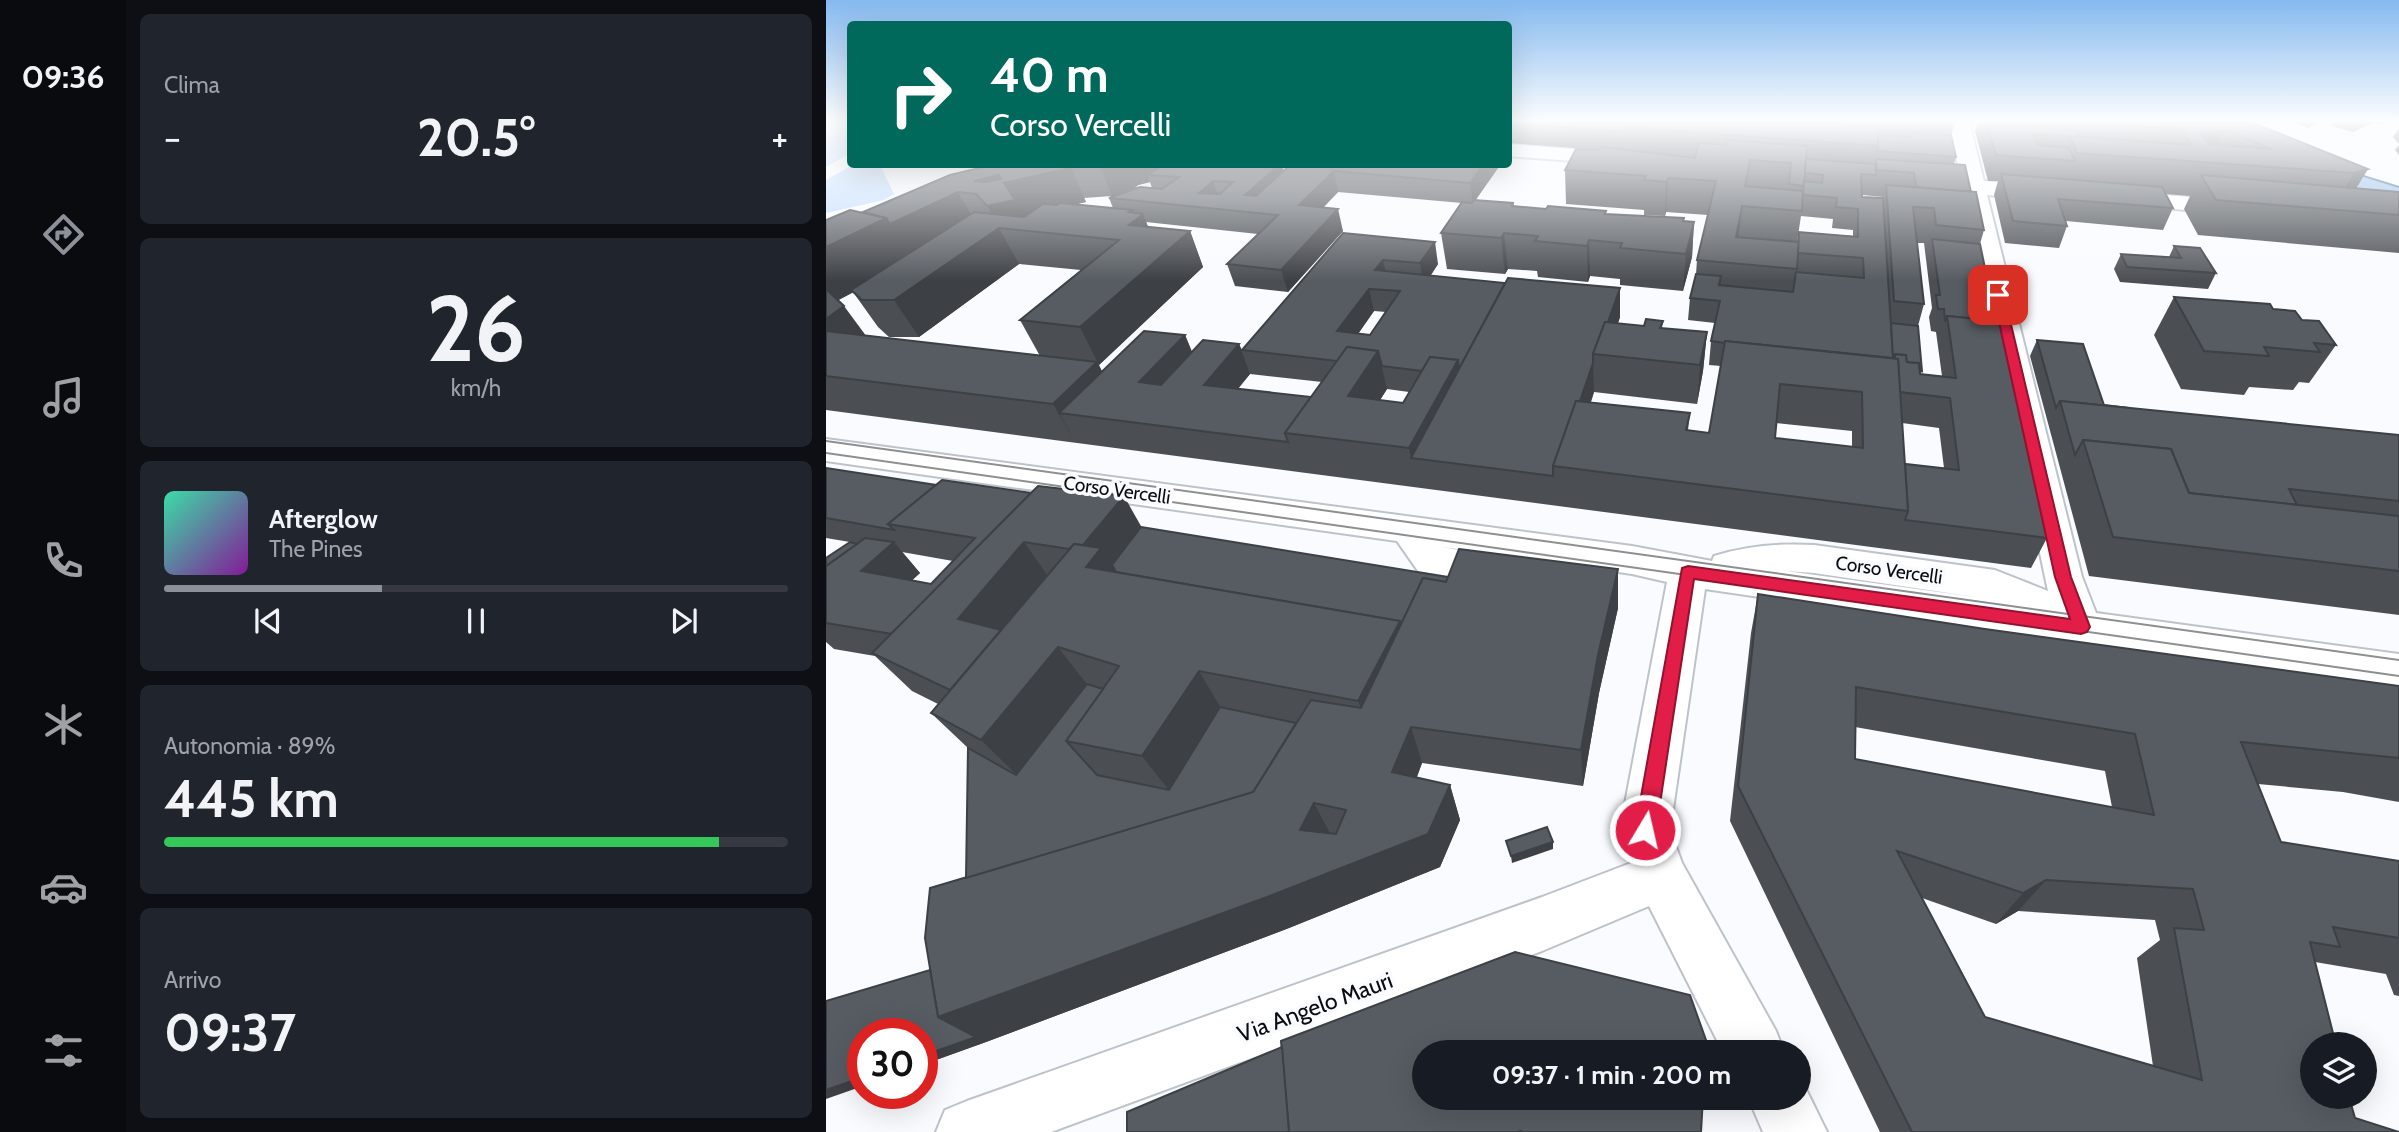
<!DOCTYPE html>
<html lang="it">
<head>
<meta charset="utf-8">
<style>
  body { margin:0; font-family:Cabin,sans-serif; background:#20242c; color:#f1f3f6; height:100vh; display:flex; flex-direction:column; font-size:26px; white-space:nowrap }
  * { box-sizing:border-box; margin:0 }
  p { font-size:23px; color:#9ea1a6 }
  .icon { flex:none; width:38px; height:38px; fill:none; stroke:currentColor; stroke-width:2; stroke-linecap:round; stroke-linejoin:round }
  .map { position:relative; flex:1; overflow:hidden }
  .side { display:flex; flex-direction:column; gap:14px; padding:14px; background:#0d0f14; width:700px }
  .side>* { flex:none }
  .guide { position:absolute; left:21px; top:21px; width:665px; height:147px; border-radius:7px; box-shadow:0 7px 28px #0002; background:#00695c; color:#fff; overflow:hidden }
  .controls { position:absolute; left:1474px; top:1032px; display:grid; gap:14px }
  .controls a { display:grid; place-items:center; width:77px; height:77px; border-radius:50%; background:#171b24; box-shadow:0 7px 28px #0002; font-size:35px }
  .speed { position:absolute; left:21px; top:1018px; display:flex; gap:14px; font-size:35px; font-weight:700; text-align:center }
  .speed>* { display:grid; place-content:center; width:91px; height:91px; border-radius:50%; background:#171b24; box-shadow:0 7px 28px #0002; line-height:1 }
  .speed .limit { border:10px solid #d22; background:#fff; color:#111 }
  .pin { position:absolute; display:grid; place-items:center; width:60px; height:60px; color:#fff; margin:-30px; border-radius:14px; box-shadow:0 4px 10px #0006 }
  .me { position:absolute; width:77px; margin:-38px; rotate:9deg; stroke-linejoin:round; filter:drop-shadow(0 0 5px #0008) }
  .turn { display:flex; align-items:center; gap:24px; height:147px; padding:0 28px; font-size:32px }
  .turn .icon { width:91px; height:91px; stroke-width:2.5 }
  .turn b { display:block; font-size:49px; line-height:60px }
  .big { font-size:52px; font-weight:700; line-height:1.1 }
  .side .widget { flex:1; display:flex; flex-direction:column; justify-content:center; gap:10px; min-width:0; padding:0 24px; border-radius:10px; background:#20242c }
  .side .dial { align-items:center; gap:0 }
  .dial b { font-size:91px; line-height:1 }
  .song { display:flex; align-items:center; gap:21px }
  .cover { width:84px; height:84px; border-radius:10px; background:linear-gradient(135deg,hsl(160 70% 55%),hsl(290 70% 35%)) }
  .played { height:7px; border-radius:4px; background:linear-gradient(90deg,#8c9099 35%,#363941 35%) }
  .keys { display:flex; justify-content:space-around; direction:ltr }
  .heat { display:flex; justify-content:space-between; align-items:center; font-size:38px; direction:ltr }
  .charge { height:10px; border-radius:5px; background:linear-gradient(90deg,#34c759 89%,#363941 0) }
  .trip { position:absolute; left:586px; top:1040px; width:399px; height:70px; border-radius:35px; background:#171b24; box-shadow:0 7px 28px #0002; font-weight:700; line-height:70px; text-align:center }
  main { display:flex; flex:1; min-height:0 }
  .tab-bar { display:flex; flex-direction:column; width:126px; justify-content:space-around; align-items:center; background:#090b0e; color:#9ea1a6 }
  .tab-bar .icon { width:49px; height:49px }
  .tab-bar .active { color:#8c9099 }
  .tab-bar b { font-size:32px; color:#f1f3f6 }
  .map>svg:first-child { display:block }
  .green { fill:#c2ddfe }
  .lines { fill:none; stroke-linecap:round; stroke-linejoin:round }
  .minor-casing { stroke:#bdc3ca; stroke-width:4 }
  .major-casing { stroke:#315e91; stroke-width:4 }
  .minor { fill:#fff; fill-rule:evenodd }
  .major { fill:#90b9e7; fill-rule:evenodd }
  .tram { stroke:#8d8f91; stroke-width:2 }
  .wall { fill:#4b4f54; fill-rule:evenodd }
  .shaded-wall { fill:#3d4045 }
  .building { fill:#575c62; stroke:#3d4045; stroke-width:2; fill-rule:evenodd }
  .route { fill:#e11d48; stroke:#92132f; stroke-width:2 }
  .labels { text-anchor:middle; dominant-baseline:central; stroke-width:7; stroke-linejoin:round; paint-order:stroke }
  .street-label { font-size:19px; fill:#0a0c0e; stroke:#f9fbfe }
  .near-street-label { font-size:23px; fill:#0a0c0e; stroke:#f9fbfe }
</style>
</head>
<body>
<main>
<nav class="tab-bar">
<b>09:36</b>
<svg class="icon active" aria-label="directions" viewBox="0 0 24 24"><path d="M12 3l9 9-9 9-9-9zM9 14v-3h6M13 9l2 2-2 2"/></svg>
<svg class="icon" aria-label="music" viewBox="0 0 24 24"><path d="M9 18V5l10-2v13"/><circle cx="6" cy="18" r="3"/><circle cx="16" cy="16" r="3"/></svg>
<svg class="icon" aria-label="phone" viewBox="0 0 24 24"><path d="M5 4h4l2 5-3 2q2 4 5 5l2-3 5 2v4C11 20 4 13 5 4z"/></svg>
<svg class="icon" aria-label="climate" viewBox="0 0 24 24"><path d="M12 3v18M4 7l16 10M4 17L20 7"/></svg>
<svg class="icon" aria-label="car" viewBox="0 0 24 24"><path d="M5 17H2v-5l4-1 3-4h7l3 4 3 1v5h-3M9 17h6M6 11h13"/><circle cx="7" cy="17" r="2"/><circle cx="17" cy="17" r="2"/></svg>
<svg class="icon" aria-label="filters" viewBox="0 0 24 24"><path d="M4 7h16M4 17h16"/><circle cx="9" cy="7" r="2"/><circle cx="15" cy="17" r="2"/></svg>
</nav>
<section class="side">
<div class="widget"><p>Clima</p>
<div class="heat"><a>−</a><b class="big">20.5°</b><a>+</a></div>
</div>
<div class="widget dial"><b>26</b><p>km/h</p></div>
<div class="widget">
<div class="song"><i class="cover"></i><div><b>Afterglow</b><p>The Pines</p></div></div>
<div class="played"></div>
<div class="keys"><svg class="icon" aria-label="previous" viewBox="0 0 24 24"><path d="M18 5L8 12l10 7zM5 5v14"/></svg><svg class="icon" aria-label="pause" viewBox="0 0 24 24"><path d="M8 5v14M16 5v14"/></svg><svg class="icon" aria-label="next" viewBox="0 0 24 24"><path d="M6 5l10 7-10 7zM19 5v14"/></svg></div>
</div>
<div class="widget"><p>Autonomia · 89%</p><b class="big">445 km</b><div class="charge"></div></div>
<div class="widget"><p>Arrivo</p><b class="big">09:37</b></div>
</section>
<div class="map">
<svg width="1573" height="1132" viewBox="0 0 1573 1132">
  <rect width="100%" height="100%" fill="#f9fbfe"/>
  <!-- green -->
  <g class="green">
    <polygon points="24,126 24,153 0,167 0,131"/>
    <polygon points="27,165 54,165 68,194 58,200 0,213 0,180"/>
  </g>
  <g class="lines">
    <!-- minor casing -->
    <g class="minor-casing">
      <g id="minor">
        <path d="M1123,122H1143L1158,181L1221,186L1229,188L1232,193L1229,198L1221,200L1161,195L1256,577L1270,613L1573,654V690L879,589L844,830L856,863L950,1031L958,1052H897L823,906L716,951L225,1132H110L119,1110L141,1101L716,897L805,863L794,830L841,582L806,574L617,547L691,561L696,571L691,581L677,585L592,571L571,541L0,461V439L806,546L886,561L888,556C920,546 955,543 988,545L1169,570L1222,591L1138,193L1085,188L1082,183L1085,178L1093,176L1135,180ZM960,571L988,573L1156,598Z"/>
        <polygon points="682,144 799,153 807,154 810,159 807,164 799,165 682,156"/>
        <polygon points="1292,191 1413,201 1421,203 1425,208 1421,213 1413,215 1284,203 1280,198 1284,193"/>
        <polygon points="973,1075 1001,1132 937,1132 922,1097 973,1097"/>
      </g>
    </g>
    <!-- major casing -->
    <g class="major-casing">
      <polygon id="major" points="1483,160 1573,188 1573,202 1475,172 1472,167 1475,162"/>
    </g>
    <!-- minor -->
    <use href="#minor" class="minor"/>
    <!-- major -->
    <use href="#major" class="major"/>
    <!-- tram -->
    <g class="tram">
      <polyline points="0,441 1573,660"/>
      <polyline points="0,453 1573,676"/>
    </g>
  </g>
  <!-- wall -->
  <g class="wall">
    <path d="M682,122H1129L1125,135L1130,157L1128,164L1145,192L1158,230L1154,244L1170,321L1221,538L1205,568L0,410V220L37,212L170,164H456L457,171L672,168L649,200L687,203L688,206L868,222L866,257L857,291L794,285V279L764,276L762,282L712,277L711,271L682,269L679,274L621,269L615,233L636,203L512,192L497,208L517,231L462,292L409,286L401,264L432,234L320,222L322,227L364,231L377,267L273,365L276,371L359,335L366,352L413,344L416,350L517,233L612,264L604,276L794,317L792,323L818,326L837,321L836,328L881,332L877,371L871,404L768,392L765,402L864,413L862,430L883,433L895,366L883,365L885,341L889,323L862,320L864,298L870,274L871,260L882,215L840,212L839,216L818,215V210L740,204L739,170L774,150L682,143ZM324,182L326,188L308,189L312,185ZM1036,195L1058,197L1057,198L1036,197ZM286,196L283,198L287,208L250,204L260,202L258,198ZM975,216L1007,219L1006,228L1027,230V236L973,232L971,242ZM1091,243H1098L1106,308L1103,317L1105,331L1110,332L1116,376L1095,374L1096,371L1092,326L1098,304ZM193,264L255,270L194,320L214,356L39,335L12,300L27,292L52,327L63,337H93ZM548,311L560,312L544,335L532,334ZM424,374L496,382L485,397L412,389ZM561,389L583,392L577,403L554,400ZM950,423L1026,431V447L949,438ZM1076,423L1113,428L1118,468L1079,464Z"/>
    <polygon points="1152,122 1425,122 1542,169 1530,188 1573,192 1573,253 1372,235 1358,209 1364,196 1340,194 1347,208 1337,230 1240,221 1241,226 1233,248 1179,243 1168,195 1172,181 1162,181 1149,131"/>
    <polygon points="1465,122 1492,122 1483,128"/>
    <polygon points="1507,122 1562,122 1561,124 1547,123 1527,132 1504,126"/>
    <polygon points="1573,128 1573,144 1567,137"/>
    <polygon points="1573,145 1573,155 1569,150"/>
    <polygon points="1348,246 1390,273 1382,289 1294,282 1288,269 1295,254 1343,257"/>
    <polygon points="1348,297 1447,309 1476,320 1510,345 1483,383 1473,382 1467,390 1423,387 1418,395 1355,389 1328,335"/>
    <polygon points="1211,340 1278,405 1573,435 1573,615 1263,576 1204,356"/>
    <path d="M0,468L315,527L622,577L792,569V608L773,693L757,786L596,763L591,777L624,785L634,820L614,867L463,928L160,1042L96,1065V1034L104,970L140,878L142,748L105,713L112,704L86,691L49,656L8,649L0,642V558L24,542L0,538ZM76,552L127,561L105,584L86,580L94,573Z"/>
    <path d="M932,594L1159,629L1573,686V802L1517,792L1432,784L1455,842L1573,861V996L1568,995L1560,974L1489,962L1529,1118L1573,1132H1054L904,821L925,633ZM1029,727L1279,771L1286,807L1029,759ZM1096,898L1170,924L1192,911L1329,920L1334,940L1311,958L1327,1066L1159,1017Z"/>
  </g>
  <!-- shaded-wall -->
  <g class="shaded-wall">
    <polygon points="1533,122 1547,122 1527,132"/>
    <polygon points="1399,130 1383,162 1375,134"/>
    <polygon points="273,164 330,164 334,176 321,175 324,182 312,185 307,190 286,196"/>
    <polygon points="454,164 456,164 461,184 429,213 419,195"/>
    <polygon points="658,164 671,164 672,168 647,204 644,183"/>
    <polygon points="245,168 260,202 197,217 173,228 193,264 93,337 68,300 173,228 148,181 173,175 178,183"/>
    <polygon points="1542,169 1521,203 1507,207 1528,173"/>
    <polygon points="508,171 512,192 478,227 473,205"/>
    <polygon points="842,178 840,212 839,216 840,182"/>
    <polygon points="387,181 394,202 373,193"/>
    <polygon points="132,192 152,227 5,304 0,297 0,247 60,218"/>
    <polygon points="916,206 912,241 910,237"/>
    <polygon points="512,209 517,231 462,292 455,270"/>
    <polygon points="307,210 311,219 317,214 331,249 303,225 303,212"/>
    <polygon points="868,222 866,257 857,291 860,254"/>
    <polygon points="364,231 377,267 273,365 254,327"/>
    <polygon points="678,233 682,269 679,274 675,238"/>
    <polygon points="763,240 764,276 762,282 761,246"/>
    <polygon points="609,242 612,264 598,286 594,263"/>
    <polygon points="557,260 562,282 549,270"/>
    <polygon points="794,288 794,317 781,355 771,354"/>
    <polygon points="543,289 548,311 517,355 511,331"/>
    <polygon points="18,306 46,344 0,347 0,319"/>
    <polygon points="881,332 877,371 871,404 874,365"/>
    <polygon points="359,335 371,364 328,412 313,382"/>
    <polygon points="413,344 424,374 390,414 378,385"/>
    <polygon points="552,351 561,389 532,435 522,396"/>
    <polygon points="632,360 634,375 585,458 583,448"/>
    <polygon points="271,362 291,401 233,413 250,443 227,404"/>
    <polygon points="767,363 768,392 742,468 730,467"/>
    <polygon points="298,496 320,535 285,605 260,567 252,551"/>
    <polygon points="68,542 94,573 64,601 0,590"/>
    <polygon points="198,542 226,582 232,647 267,692 198,782 155,740 165,728 82,636"/>
    <polygon points="792,569 792,608 773,693 757,786 755,750 772,655"/>
    <polygon points="574,621 587,666 549,745 532,701"/>
    <polygon points="373,671 399,715 349,798 316,756"/>
    <polygon points="585,727 596,763 579,807 566,772"/>
    <polygon points="624,785 634,820 614,867 463,928 160,1042 96,1065 96,1056 112,1017 152,1003"/>
    <polygon points="488,803 506,837 474,830"/>
    <polygon points="727,842 727,849 686,863 685,856"/>
    <polygon points="1220,880 1192,911 1170,924 1197,893"/>
    <polygon points="37,1077 37,1086 0,1099 0,1090"/>
  </g>
  <!-- building -->
  <g class="building">
    <polygon points="682,122 801,122 799,127 799,132 682,123"/>
    <polygon points="801,122 1014,122 1051,125 1052,146 799,127"/>
    <path d="M1305,122H1425L1542,169L1528,173L1251,153L1244,136L1365,145L1355,129L1307,126ZM1399,130L1446,149L1384,144L1375,134Z"/>
    <polygon points="1161,124 1250,130 1253,137 1207,134 1211,145 1243,148 1249,161 1170,155"/>
    <polygon points="1084,133 1125,135 1130,157 1051,151 1052,146 1052,135 1085,137"/>
    <polygon points="901,140 981,146 978,186 963,184 965,163 924,160 919,186 977,191 976,211 916,206 910,237 973,242 971,269 871,260 890,181 842,178 840,182 818,180 820,176 739,170 750,149 773,150 775,147 869,158 873,143 900,145"/>
    <polygon points="980,159 1049,164 1050,175 1035,174 1036,197 1057,198 1067,358 899,341 899,343 885,341 894,301 864,298 870,274 895,276 893,285 967,292 970,272 1038,278 1037,258 972,253 973,232 1032,237 1032,209 1010,207 1011,198 977,195 978,181 996,183 997,175 979,173"/>
    <polygon points="1050,159 1139,165 1145,192 1090,187 1088,173 1051,170"/>
    <path d="M170,164H242L245,168L178,183L189,200L161,206L150,194L132,192L64,224L60,218L37,212L124,175ZM173,175L175,179L159,182L148,181Z"/>
    <path d="M332,164H454L419,195L430,196L465,164H658L644,183L508,171L473,205L512,209L455,270L401,264L452,215L283,198L314,187L336,189L353,177L321,175L334,167ZM387,181L407,182L394,194L373,193Z"/>
    <polygon points="1175,174 1336,187 1347,208 1232,199 1241,226 1187,221"/>
    <polygon points="1375,175 1573,192 1573,215 1390,200"/>
    <polygon points="1060,185 1150,192 1158,230 1110,225 1108,208 1087,207 1098,304 1068,301"/>
    <polygon points="648,200 687,203 686,206 720,209 722,206 780,211 779,214 858,218 857,221 868,222 860,254 794,248 796,243 763,240 761,246 709,241 712,236 678,233 675,238 615,233 636,202 646,203"/>
    <polygon points="234,203 307,210 303,212 317,214 303,225 364,231 254,327 194,320 293,240 173,228 68,300 36,300 25,290 148,212 198,217 217,204 231,205"/>
    <polygon points="24,210 60,218 0,247 0,220"/>
    <path d="M517,233L609,242L594,263L557,260L549,270L679,283L633,369L632,360L604,357L596,371L556,366L552,351L521,347L511,361L416,350ZM543,289L574,291L544,335L511,331Z"/>
    <polygon points="1106,239 1154,244 1170,321 1121,316 1119,322 1118,309 1112,309 1110,295 1114,295"/>
    <polygon points="1348,246 1374,248 1390,273 1301,267 1295,254 1355,258"/>
    <polygon points="682,278 794,288 782,322 779,322 767,354 767,363 754,401 750,401 727,466 727,476 585,458"/>
    <polygon points="0,289 18,306 0,319"/>
    <polygon points="1348,297 1444,304 1447,309 1469,311 1476,320 1493,321 1510,345 1488,343 1494,352 1438,347 1443,356 1378,351"/>
    <polygon points="1121,316 1174,321 1221,538 1079,520 1082,511 1079,464 1133,470 1124,398 1074,392 1072,359 1069,359 1069,354 1080,355 1081,362 1093,363 1094,374 1130,378"/>
    <polygon points="820,319 837,321 834,328 881,332 874,365 767,354 779,322 818,326"/>
    <polygon points="1065,323 1092,326 1096,371 1094,370 1093,363 1081,362 1080,355 1069,354 1067,358"/>
    <polygon points="0,331 271,362 227,404 0,376"/>
    <polygon points="318,331 359,335 313,382 335,385 377,340 413,344 378,385 485,397 459,433 462,442 233,413"/>
    <polygon points="1211,340 1257,344 1278,405 1303,408 1234,401 1230,408"/>
    <path d="M899,341L1072,359L1082,511L727,466L750,401L864,413L860,430L883,433ZM954,384L1036,392L1037,448L949,438Z"/>
    <polygon points="521,347 552,351 522,396 577,403 604,357 632,360 583,448 459,433"/>
    <polygon points="1234,401 1573,435 1573,501 1463,489 1471,505 1363,493 1345,449 1257,440 1249,455"/>
    <polygon points="1257,440 1345,449 1363,493 1573,516 1573,571 1287,537"/>
    <polygon points="0,468 110,485 62,524 68,530 0,518"/>
    <polygon points="116,480 205,493 66,634 0,623 0,566 39,538 68,542 35,571 105,584 149,538 62,524"/>
    <polygon points="212,486 298,496 257,545 248,544 243,549 198,542 132,619 175,630 124,690 46,653"/>
    <polygon points="315,527 622,577 620,582 597,578 575,625 574,621 290,572 286,565"/>
    <polygon points="24,542 31,544 0,566 0,558"/>
    <polygon points="248,544 275,548 260,567 574,621 532,701 373,671 316,756 240,741 293,666 232,647 155,740 105,713"/>
    <path d="M633,549L792,569L772,655L755,750L585,727L566,772L624,785L602,834L441,897L112,1017L99,938L104,888L427,792L485,700L535,708L597,578L620,582ZM488,803L520,810L510,834L474,830Z"/>
    <path d="M932,594L1159,629L1573,686V758L1415,742L1455,842L1573,861V938L1507,927L1514,947L1484,942L1510,1045H1486V1097H1523L1529,1118L1573,1132H1086L912,786ZM1030,687L1309,734L1328,815L1029,759ZM1071,851L1197,893L1220,880L1367,889L1378,930L1348,928L1376,1080L1159,1017Z"/>
    <polygon points="261,684 277,689 240,741 271,775 343,790 394,707 470,723 427,792 140,878 142,748 190,775"/>
    <polygon points="721,827 727,842 685,856 680,841"/>
    <polygon points="689,952 864,995 881,1043 881,1052 598,1052 598,1097 877,1097 875,1132 695,1132 695,1131 692,1132 463,1132 455,1041"/>
    <polygon points="104,970 112,1017 150,1037 96,1056 96,1034 37,1034 37,1077 0,1090 0,1001"/>
    <polygon points="456,1047 463,1132 301,1132 301,1112"/>
  </g>
  <!-- sky -->
  <linearGradient id="sky" x2="0" y2="1"><stop stop-color="#85b9ef"/><stop offset="0.43" stop-color="#fcfdff"/><stop offset="1" stop-color="#fcfdff" stop-opacity="0"/></linearGradient>
  <rect width="1573" height="281" fill="url(#sky)"/>
  <!-- route -->
  <polygon class="route" points="1172,292 1178,295 1245,577 1264,627 1261,632 1255,634 868,579 830,830 827,837 819,840 812,837 809,830 856,568 862,566 1244,619 1229,577 1167,295"/>
  <g class="labels">
    <!-- street labels -->
    <g class="street-label">
      <text transform="translate(291 490) rotate(8)">Corso Vercelli</text>
      <text transform="translate(1063 570) rotate(8)">Corso Vercelli</text>
    </g>
    <!-- near-street labels -->
    <g class="near-street-label">
      <text transform="translate(489 1007) rotate(-20)">Via Angelo Mauri</text>
    </g>
  </g>
</svg>
<div class="controls">
<a><svg class="icon" aria-label="layers" viewBox="0 0 24 24"><path d="M12 4l9 5-9 5-9-5zM3 14l9 5 9-5"/></svg></a>
</div>
<div class="speed"><div class="limit">30</div></div>
<div class="pin" style="left:1172px;top:295px;background:#d93025"><svg class="icon" aria-label="arrive" viewBox="0 0 24 24"><path d="M6 21V4h12l-3 4 3 4H6"/></svg></div>
<svg class="me" style="left:819px;top:830px" viewBox="-20 -20 40 40"><circle r="17" fill="#e11d48" stroke="#fff" stroke-width="3"/><path d="M0-11L8 9 0 5-8 9z" fill="#fff"/></svg>
<div class="trip">09:37 · 1 min · 200 m</div>
<div class="guide">
<div class="turn"><svg class="icon" aria-label="right" viewBox="0 0 24 24"><path d="M7 20v-9h11M14 6l5 5-5 5"/></svg><div><b>40 m</b>Corso Vercelli</div></div>
</div>
</div>
</main>
</body>
</html>
